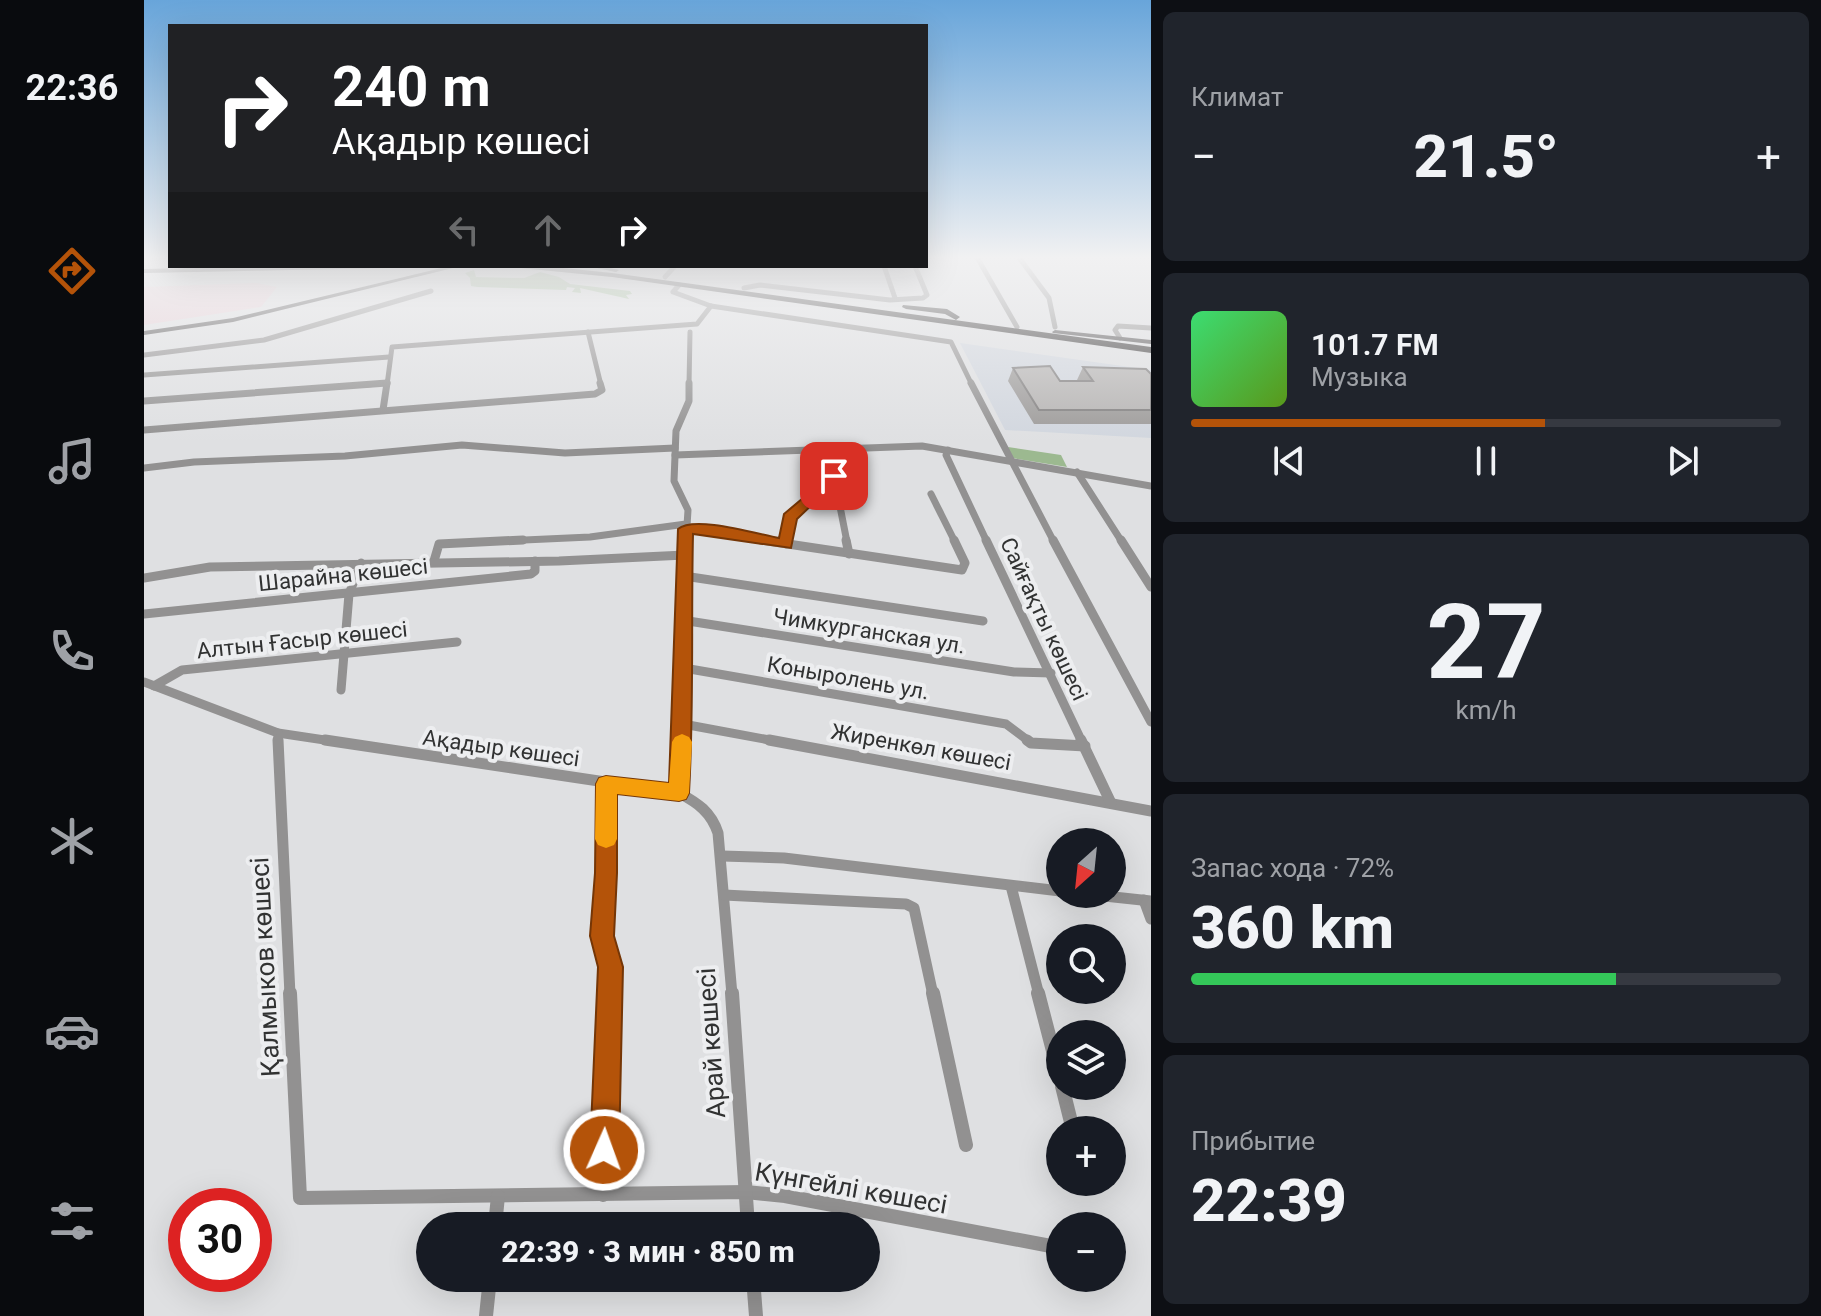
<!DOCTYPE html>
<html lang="ru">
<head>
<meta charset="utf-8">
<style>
  body { margin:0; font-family:Roboto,sans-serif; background:#20242c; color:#f1f3f6; height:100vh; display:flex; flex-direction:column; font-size:30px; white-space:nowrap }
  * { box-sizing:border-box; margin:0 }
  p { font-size:26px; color:#9ea1a6 }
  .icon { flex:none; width:44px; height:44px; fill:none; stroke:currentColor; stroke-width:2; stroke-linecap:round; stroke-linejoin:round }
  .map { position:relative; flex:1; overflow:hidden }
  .panel { display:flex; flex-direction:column; gap:12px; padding:12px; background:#0d0f14; width:670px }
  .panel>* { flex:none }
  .top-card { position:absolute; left:24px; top:24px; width:760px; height:244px; border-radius:0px; box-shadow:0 8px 32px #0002; background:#202124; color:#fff; overflow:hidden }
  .needle { width:52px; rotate:207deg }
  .tools { position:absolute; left:902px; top:828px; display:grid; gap:16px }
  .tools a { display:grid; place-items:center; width:80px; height:80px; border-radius:50%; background:#171b24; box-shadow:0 8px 32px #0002; font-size:40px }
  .speed { position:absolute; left:24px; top:1188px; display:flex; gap:16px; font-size:40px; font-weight:700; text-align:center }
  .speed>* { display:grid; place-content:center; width:104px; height:104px; border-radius:50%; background:#171b24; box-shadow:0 8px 32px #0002; line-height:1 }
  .speed .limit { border:12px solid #d22; background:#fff; color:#111 }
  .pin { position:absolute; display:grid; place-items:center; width:68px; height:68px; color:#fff; margin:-34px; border-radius:16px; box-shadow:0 4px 12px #0006 }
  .me { position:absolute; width:88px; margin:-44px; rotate:2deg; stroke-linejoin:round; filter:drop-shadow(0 0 6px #0008) }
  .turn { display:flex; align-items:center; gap:28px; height:168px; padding:0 32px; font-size:36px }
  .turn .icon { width:104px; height:104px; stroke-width:2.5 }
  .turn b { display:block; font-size:56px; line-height:68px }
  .lanes { display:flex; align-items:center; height:76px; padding:0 32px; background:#0003; justify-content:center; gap:40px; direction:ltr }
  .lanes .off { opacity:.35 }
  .big { font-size:60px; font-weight:800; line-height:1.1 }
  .panel .widget { flex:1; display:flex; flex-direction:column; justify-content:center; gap:12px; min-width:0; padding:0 28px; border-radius:12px; background:#20242c }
  .panel .dial { align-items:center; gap:0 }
  .dial b { font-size:104px; line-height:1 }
  .song { display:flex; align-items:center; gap:24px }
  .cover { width:96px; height:96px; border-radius:12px; background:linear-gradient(135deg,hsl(140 70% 55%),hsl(90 70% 35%)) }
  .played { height:8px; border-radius:4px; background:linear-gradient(90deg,#b45309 60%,#363941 60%) }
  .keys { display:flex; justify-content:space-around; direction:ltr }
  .heat { display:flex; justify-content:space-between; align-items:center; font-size:44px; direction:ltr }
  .charge { height:12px; border-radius:6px; background:linear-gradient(90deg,#34c759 72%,#363941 0) }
  .trip { position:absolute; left:272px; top:1212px; width:464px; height:80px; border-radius:40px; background:#171b24; box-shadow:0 8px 32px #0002; font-weight:800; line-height:80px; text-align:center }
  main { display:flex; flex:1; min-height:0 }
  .menu { display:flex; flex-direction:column; width:144px; justify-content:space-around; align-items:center; background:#090b0e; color:#9ea1a6 }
  .menu .icon { width:56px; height:56px }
  .menu .on { color:#b45309 }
  .menu b { font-size:36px; color:#f1f3f6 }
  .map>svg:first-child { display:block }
  .commercial { fill:#e9cfd6 }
  .built { fill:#d1d6de }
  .green { fill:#9cb990 }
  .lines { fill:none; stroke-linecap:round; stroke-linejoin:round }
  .minor-far4 { stroke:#929191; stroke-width:5 }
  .minor-far3 { stroke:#929191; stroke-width:7 }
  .minor-far2 { stroke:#929191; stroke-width:9 }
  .minor-far1 { stroke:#929191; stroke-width:11 }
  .minor { stroke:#929191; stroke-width:14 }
  .major { fill:#525051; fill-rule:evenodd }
  .highway { fill:#3c3a3a; fill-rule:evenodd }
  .wall { fill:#9c9a99 }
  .building { fill:#b5b3b2; stroke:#7f7d7d; stroke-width:2 }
  .route { fill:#b45309; stroke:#753606; stroke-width:2 }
  .slow { fill:#f59e0b }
  .labels { text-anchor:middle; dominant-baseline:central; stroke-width:8; stroke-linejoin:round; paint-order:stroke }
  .street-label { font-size:22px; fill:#313232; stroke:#edeef0 }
  .near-street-label { font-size:26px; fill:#313232; stroke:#edeef0 }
</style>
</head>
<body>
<main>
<nav class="menu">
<b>22:36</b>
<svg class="icon on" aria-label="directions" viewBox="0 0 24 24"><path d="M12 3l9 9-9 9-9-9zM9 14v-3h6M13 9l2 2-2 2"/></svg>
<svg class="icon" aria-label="music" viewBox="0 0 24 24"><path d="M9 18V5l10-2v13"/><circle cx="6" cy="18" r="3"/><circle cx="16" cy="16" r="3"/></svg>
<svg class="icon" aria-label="phone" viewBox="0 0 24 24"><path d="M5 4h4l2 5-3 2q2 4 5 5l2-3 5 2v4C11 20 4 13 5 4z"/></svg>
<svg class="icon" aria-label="climate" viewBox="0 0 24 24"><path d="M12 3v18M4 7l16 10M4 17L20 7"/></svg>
<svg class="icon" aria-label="car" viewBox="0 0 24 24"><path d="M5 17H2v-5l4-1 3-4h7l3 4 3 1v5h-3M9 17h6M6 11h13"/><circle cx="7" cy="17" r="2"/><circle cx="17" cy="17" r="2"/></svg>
<svg class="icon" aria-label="filters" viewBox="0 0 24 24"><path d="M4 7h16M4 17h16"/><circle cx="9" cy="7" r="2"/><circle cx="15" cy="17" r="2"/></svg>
</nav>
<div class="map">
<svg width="1007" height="1316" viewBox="0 0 1007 1316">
  <rect width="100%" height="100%" fill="#dfe0e2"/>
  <!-- commercial -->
  <polygon class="commercial" points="112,283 133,287 117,307 0,325 0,287"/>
  <!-- built -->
  <polygon class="built" points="816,343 1007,370 1007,438 861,430"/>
  <!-- green -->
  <g class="green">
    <polygon points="330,270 332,277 380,278 396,272 415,277 426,284 486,291 488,294 482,295 485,299 436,288 437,293 428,292 431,288 423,287 422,290 334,287 327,286 326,278 321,273"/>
    <polygon points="864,447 917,455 923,467 868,458"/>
  </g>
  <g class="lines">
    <!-- minor-far4 -->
    <g class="minor-far4">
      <polyline points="834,259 873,327"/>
      <polyline points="876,259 905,298 911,327"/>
      <polyline points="740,266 751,298"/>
      <polyline points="521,277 531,266"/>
      <polyline points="535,285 529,292 567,306 807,342 828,385"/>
      <polyline points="600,288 616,285 746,300 779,298 783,295 771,266"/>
      <polyline points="444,332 457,385"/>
      <polyline points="976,338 971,330 974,326 1007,328"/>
      <polyline points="0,355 120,340 287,291"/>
      <polyline points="0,375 245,357"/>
      <polyline points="223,385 243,383"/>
      <polyline points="243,385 248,347 553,324 567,306"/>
      <polyline points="545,385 546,332"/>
    </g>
    <!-- minor-far3 -->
    <g class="minor-far3">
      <polyline points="827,383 910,542"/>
      <polyline points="0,401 243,383"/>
      <polyline points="239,410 243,383"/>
      <polyline points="0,430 451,394 458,390 456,383"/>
      <polyline points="804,450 802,455 843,542"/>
      <polyline points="685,451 703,542"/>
      <polyline points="531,455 778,446 1007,486"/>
      <polyline points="0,468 50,462 201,456 318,445 421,453 531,448"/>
      <polyline points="933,472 978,542"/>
      <polyline points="787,494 811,542"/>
      <path d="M542,529C572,530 600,538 630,542"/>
      <polyline points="336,542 446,537 542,524"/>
      <polyline points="542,542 544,510 530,481 532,431 545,401 545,383"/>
      <polyline points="642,542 646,517 690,476"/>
    </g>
    <!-- minor-far2 -->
    <g class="minor-far2">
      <polyline points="617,540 818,570 821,563 810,540"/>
      <polyline points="702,540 705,554"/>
      <polyline points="842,540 938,742"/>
      <polyline points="909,540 1007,722"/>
      <polyline points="977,540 1007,587"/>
      <polyline points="642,544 643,540"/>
      <polyline points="290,561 295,544 379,540"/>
      <polyline points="540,576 839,621"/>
      <polyline points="0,578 66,567 415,561 541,555"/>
      <polyline points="0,614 387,574 391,571 391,561"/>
      <polyline points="538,620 870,672 907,673"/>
      <polyline points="540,668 862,724 886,742"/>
      <polyline points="0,682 134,733 194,742"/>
      <polyline points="10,686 38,670 313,642"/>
      <polyline points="197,690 205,594 217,563"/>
      <polyline points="539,724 636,742"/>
      <polyline points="134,733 134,742"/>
      <polyline points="538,742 538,620 542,540"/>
    </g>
    <!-- minor-far1 -->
    <g class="minor-far1">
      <polyline points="134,740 146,995"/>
      <path d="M181,740L535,793C554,803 567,812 574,833L588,995"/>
      <polyline points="625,740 1007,811"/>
      <polyline points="883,740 887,743 941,746"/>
      <polyline points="937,740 967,803"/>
      <polyline points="462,784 458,936 466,967 465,995"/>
      <polyline points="535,793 538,740"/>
      <polyline points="578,856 640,858 916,891"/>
      <polyline points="867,886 895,995"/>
      <polyline points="942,894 1007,901"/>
      <polyline points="580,895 762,904 770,908 789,995"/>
      <polyline points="1000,900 1007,919"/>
    </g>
    <!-- minor -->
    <g class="minor">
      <polyline points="146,993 156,1198 602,1192 641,1196 912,1247"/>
      <polyline points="588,993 604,1226"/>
      <polyline points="789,993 822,1145"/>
      <polyline points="894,993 916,1078"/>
      <polyline points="918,1086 929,1130"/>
      <polyline points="459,1195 465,993"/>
      <polyline points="351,1226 354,1196"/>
      <polyline points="609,1278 612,1316"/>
      <polyline points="342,1316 346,1278"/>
    </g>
    <!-- major -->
    <g class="major">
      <polygon points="306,266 317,266 89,322 0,335 0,331 89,318"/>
      <polygon points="443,266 458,266 475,270 472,272"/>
      <polygon points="911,330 1007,340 1007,344 909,333 908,332"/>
    </g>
    <!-- highway -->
    <g class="highway">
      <polygon points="132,266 249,266 245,268 0,273 0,269"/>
      <polygon points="373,266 400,266 468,273 1007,347 1007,353 468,277 377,268"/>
      <polygon points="759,305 803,309 816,317 812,320 801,314 762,309 758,307"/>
    </g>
  </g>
  <!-- wall -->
  <polygon class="wall" points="939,367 1007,374 1007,424 890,424 864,381 869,368 916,381 933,380"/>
  <!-- building -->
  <polygon class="building" points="906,366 916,381 949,381 939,367 1002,369 1007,374 1007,410 895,410 869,368"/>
  <!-- sky -->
  <linearGradient id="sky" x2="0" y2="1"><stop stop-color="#68a5da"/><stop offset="0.58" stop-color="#f1f1f2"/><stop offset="1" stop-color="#f1f1f2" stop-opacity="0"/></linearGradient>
  <rect width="1007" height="443" fill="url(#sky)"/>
  <!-- route -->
  <path class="route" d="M690,472L697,476L695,479L653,519L647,548L549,534C547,620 550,706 545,793L542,799L535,801L473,794V873L470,936L479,967L475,1150L471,1160L460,1164L450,1160L446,1150L454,967L446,936L451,873L452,784L455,778L462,776L525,783L534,529C550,515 613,534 635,538L640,514Z"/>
  <!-- slow -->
  <polygon class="slow" points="538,734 545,737 548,742 545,793 542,799 535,801 473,794 473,839 470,845 462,848 454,845 451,839 452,784 455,778 462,776 525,783 528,742 531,737"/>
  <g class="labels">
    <!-- street labels -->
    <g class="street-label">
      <text transform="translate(199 575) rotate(-6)">Шарайна көшесі</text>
      <text transform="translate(900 619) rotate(65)">Сайғақты көшесі</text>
      <text transform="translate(725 631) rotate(9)">Чимкурганская ул.</text>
      <text transform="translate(158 640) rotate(-6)">Алтын Ғасыр көшесі</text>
      <text transform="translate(704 678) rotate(10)">Коныролень ул.</text>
      <text transform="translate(777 747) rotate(10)">Жиренкөл көшесі</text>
      <text transform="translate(357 748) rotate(8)">Ақадыр көшесі</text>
    </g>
    <!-- near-street labels -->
    <g class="near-street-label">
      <text transform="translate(121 967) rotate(-93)">Қалмыков көшесі</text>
      <text transform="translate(567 1043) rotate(-94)">Арай көшесі</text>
      <text transform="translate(707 1188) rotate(10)">Күнгейлі көшесі</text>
    </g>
  </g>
</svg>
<div class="tools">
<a><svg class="needle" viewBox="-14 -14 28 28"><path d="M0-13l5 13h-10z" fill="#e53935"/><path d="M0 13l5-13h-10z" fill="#9ea1a6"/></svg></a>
<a><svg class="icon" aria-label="search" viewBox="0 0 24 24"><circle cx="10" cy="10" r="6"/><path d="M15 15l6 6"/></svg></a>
<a><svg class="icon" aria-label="layers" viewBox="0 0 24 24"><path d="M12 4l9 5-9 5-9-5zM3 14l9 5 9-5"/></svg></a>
<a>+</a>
<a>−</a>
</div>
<div class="speed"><div class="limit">30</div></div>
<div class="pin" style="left:690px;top:476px;background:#d93025"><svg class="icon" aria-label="arrive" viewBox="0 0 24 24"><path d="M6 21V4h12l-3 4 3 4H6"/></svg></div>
<svg class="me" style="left:460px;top:1150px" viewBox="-20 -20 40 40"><circle r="17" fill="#b45309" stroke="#fff" stroke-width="3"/><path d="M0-11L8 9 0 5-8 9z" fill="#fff"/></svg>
<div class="trip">22:39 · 3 мин · 850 m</div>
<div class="top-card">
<div class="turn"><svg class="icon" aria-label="right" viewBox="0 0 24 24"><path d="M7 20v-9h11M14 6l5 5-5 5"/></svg><div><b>240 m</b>Ақадыр көшесі</div></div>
<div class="lanes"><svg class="icon off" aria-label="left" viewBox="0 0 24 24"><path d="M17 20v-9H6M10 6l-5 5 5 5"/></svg><svg class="icon off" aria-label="ahead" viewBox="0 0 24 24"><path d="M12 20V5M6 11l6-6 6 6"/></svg><svg class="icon" aria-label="right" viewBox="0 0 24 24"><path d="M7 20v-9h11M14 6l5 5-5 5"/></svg></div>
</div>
</div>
<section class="panel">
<div class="widget"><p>Климат</p>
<div class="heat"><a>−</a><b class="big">21.5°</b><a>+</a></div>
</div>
<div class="widget">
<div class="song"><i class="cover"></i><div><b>101.7 FM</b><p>Музыка</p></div></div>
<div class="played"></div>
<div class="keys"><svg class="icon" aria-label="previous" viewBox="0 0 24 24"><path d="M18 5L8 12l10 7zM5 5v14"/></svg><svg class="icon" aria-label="pause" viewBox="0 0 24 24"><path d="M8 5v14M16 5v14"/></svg><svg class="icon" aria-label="next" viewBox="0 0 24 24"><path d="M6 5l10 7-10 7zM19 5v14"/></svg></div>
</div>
<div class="widget dial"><b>27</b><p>km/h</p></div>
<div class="widget"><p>Запас хода · 72%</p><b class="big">360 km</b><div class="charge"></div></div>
<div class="widget"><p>Прибытие</p><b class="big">22:39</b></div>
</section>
</main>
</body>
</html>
